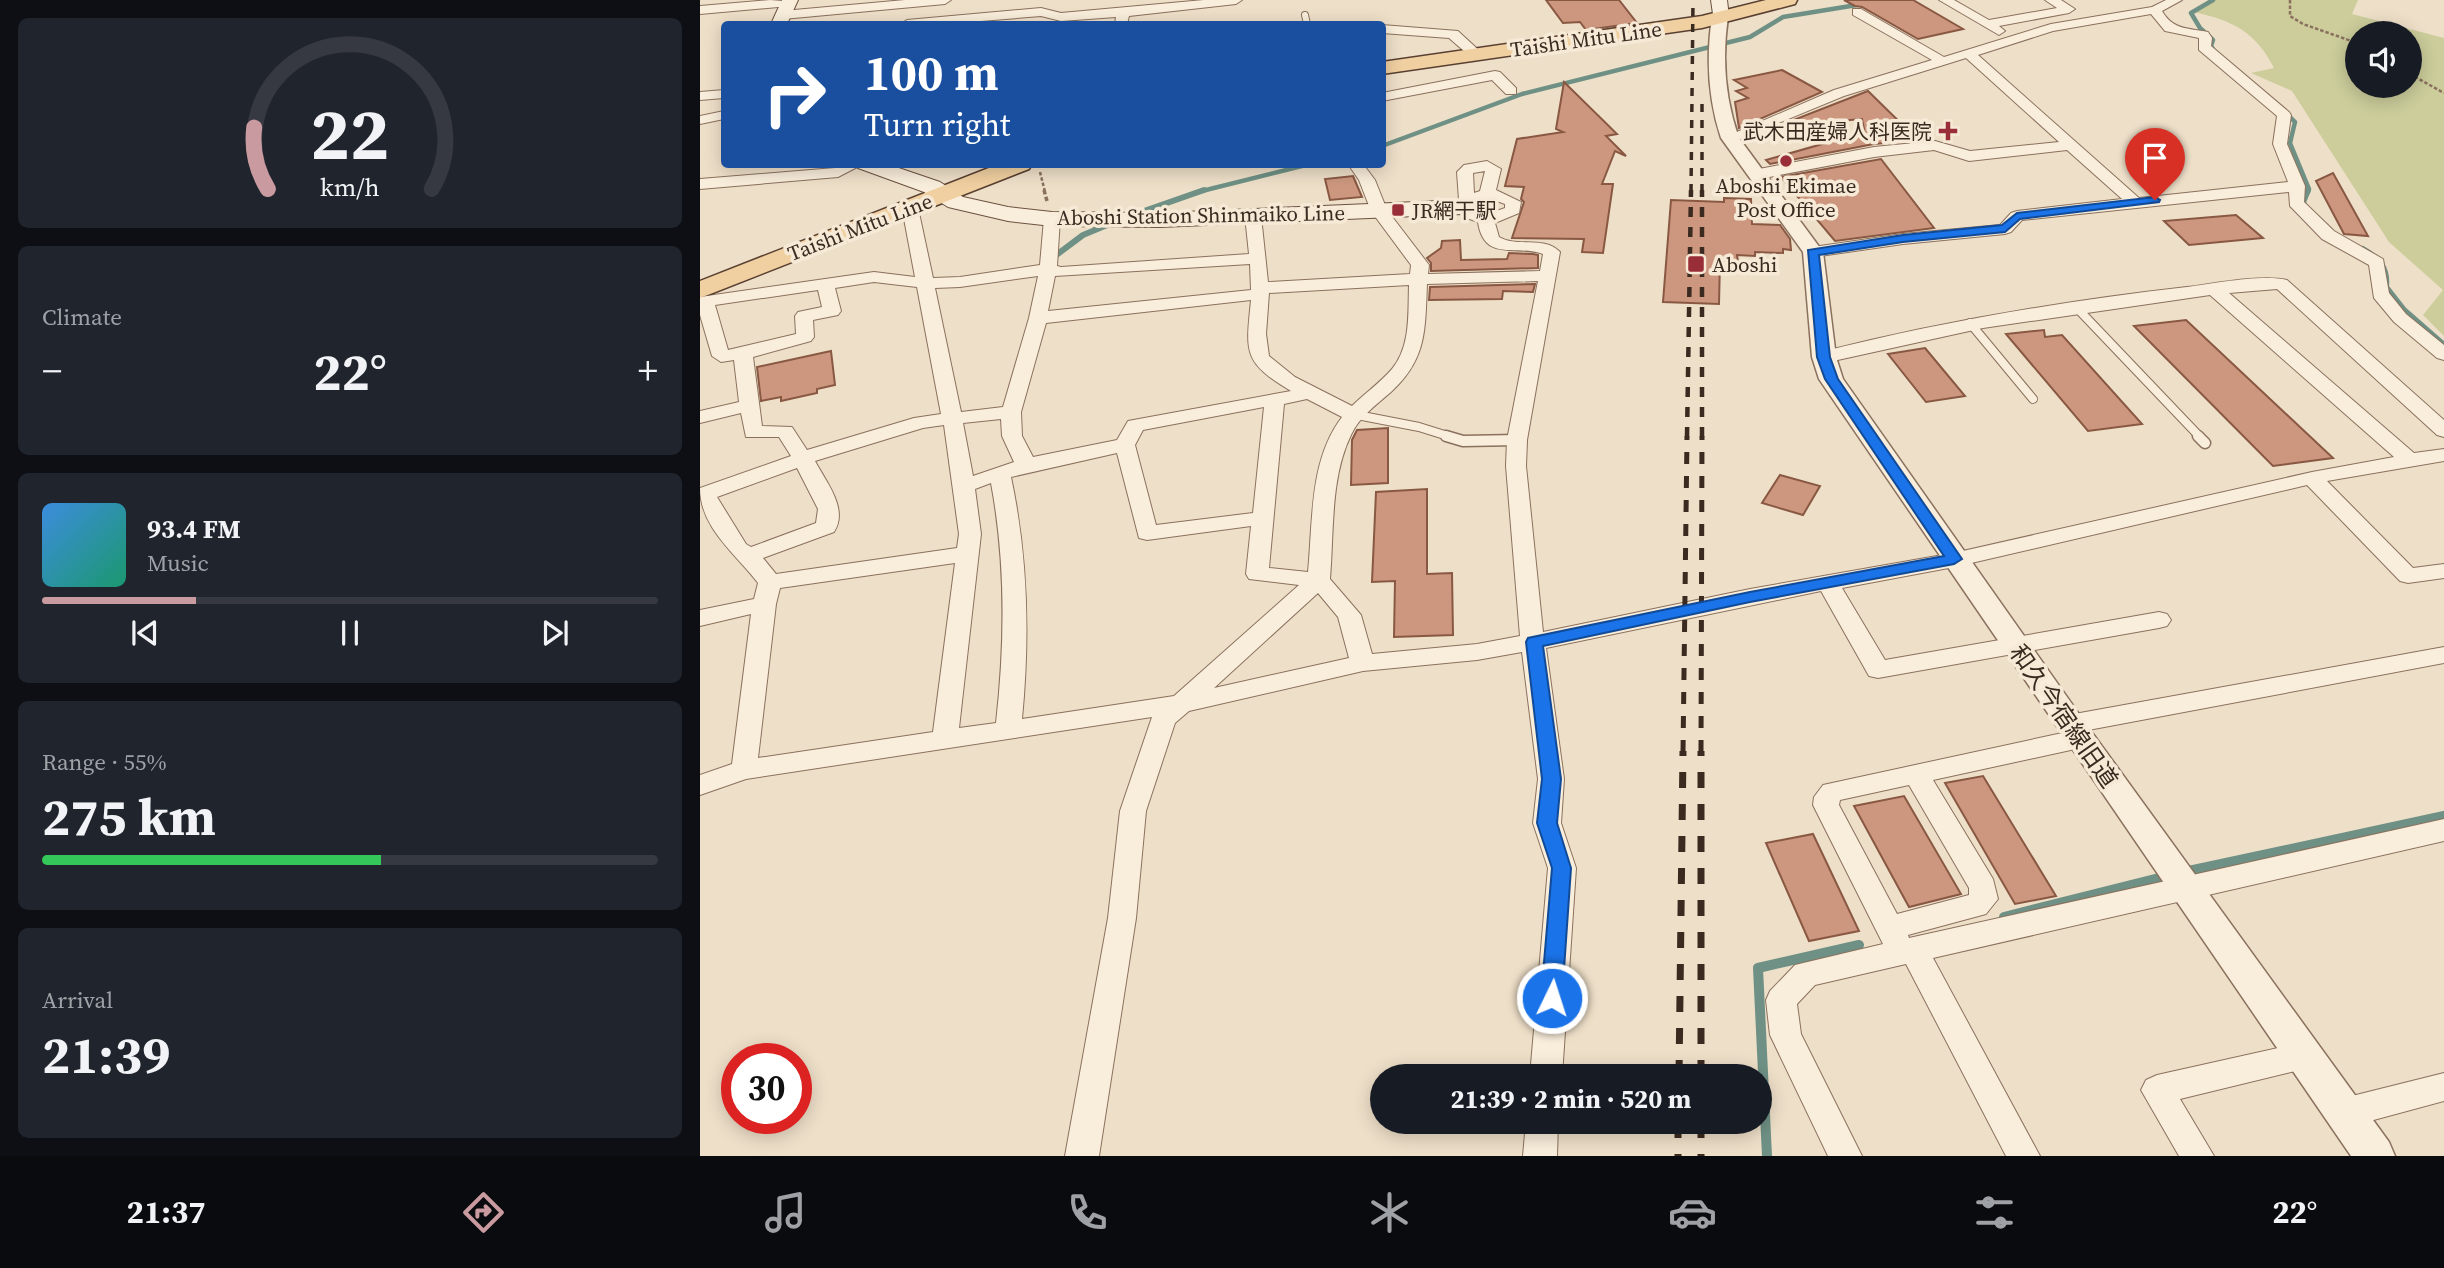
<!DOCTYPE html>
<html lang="en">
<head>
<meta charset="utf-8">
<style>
  body { margin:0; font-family:"Source Serif 4","Noto Sans JP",serif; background:#20242c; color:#f1f3f6; height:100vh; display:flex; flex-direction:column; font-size:26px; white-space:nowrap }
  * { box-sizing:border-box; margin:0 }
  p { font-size:23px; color:#9ea1a6 }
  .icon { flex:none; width:38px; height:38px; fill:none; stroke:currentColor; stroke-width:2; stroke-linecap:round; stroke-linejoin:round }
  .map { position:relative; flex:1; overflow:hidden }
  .drawer { display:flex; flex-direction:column; gap:18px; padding:18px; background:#0d0f14; width:700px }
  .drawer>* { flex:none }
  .guide { position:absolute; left:21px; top:21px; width:665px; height:147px; border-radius:7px; box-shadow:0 4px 18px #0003; background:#1a4fa0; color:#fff; overflow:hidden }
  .fabs { position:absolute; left:1645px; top:21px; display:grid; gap:14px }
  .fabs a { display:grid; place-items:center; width:77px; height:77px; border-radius:50%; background:#171b24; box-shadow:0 4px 18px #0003; font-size:35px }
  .speed { position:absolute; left:21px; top:1043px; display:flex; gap:14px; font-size:35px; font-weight:700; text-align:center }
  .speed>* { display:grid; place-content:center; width:91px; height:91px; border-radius:50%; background:#171b24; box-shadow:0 4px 18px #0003; line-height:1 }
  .speed .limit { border:10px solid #d22; background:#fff; color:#111 }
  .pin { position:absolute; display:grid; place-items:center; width:60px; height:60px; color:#fff; margin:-72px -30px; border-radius:50% 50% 50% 0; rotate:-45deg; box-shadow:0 0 7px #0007 }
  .pin .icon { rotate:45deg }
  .me { position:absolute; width:77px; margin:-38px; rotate:4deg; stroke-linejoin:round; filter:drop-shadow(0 0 5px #0008) }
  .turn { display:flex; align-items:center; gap:24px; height:147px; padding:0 28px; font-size:32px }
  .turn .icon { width:91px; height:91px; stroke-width:2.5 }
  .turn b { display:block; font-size:49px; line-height:60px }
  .big { font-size:52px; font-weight:700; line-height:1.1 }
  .drawer .card { flex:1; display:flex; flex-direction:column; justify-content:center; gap:10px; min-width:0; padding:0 24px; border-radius:10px; background:#20242c }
  .drawer .dial { align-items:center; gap:0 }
  .dial svg { height:182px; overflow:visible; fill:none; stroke:#363941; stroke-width:7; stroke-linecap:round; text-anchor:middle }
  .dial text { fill:#f1f3f6; stroke:none }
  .song { display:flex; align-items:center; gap:21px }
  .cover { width:84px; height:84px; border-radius:10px; background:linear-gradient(135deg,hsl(210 70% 55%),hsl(160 70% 35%)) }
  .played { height:7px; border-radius:4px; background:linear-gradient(90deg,#c99aa0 25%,#363941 25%) }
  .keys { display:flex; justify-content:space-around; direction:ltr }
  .heat { display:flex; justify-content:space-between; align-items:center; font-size:38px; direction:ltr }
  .charge { height:10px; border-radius:5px; background:linear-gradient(90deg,#34c759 55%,#363941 0) }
  .trip { position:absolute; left:670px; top:1064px; width:402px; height:70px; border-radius:35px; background:#171b24; box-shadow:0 4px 18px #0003; font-weight:700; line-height:70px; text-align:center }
  .tabs { display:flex; height:112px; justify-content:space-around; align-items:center; background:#090b0e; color:#9ea1a6 }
  .tabs .icon { width:49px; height:49px }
  .tabs .selected { color:#c99aa0 }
  .tabs b { font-size:32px; color:#f1f3f6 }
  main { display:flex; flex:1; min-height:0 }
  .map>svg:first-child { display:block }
  .green { fill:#cccd9b; fill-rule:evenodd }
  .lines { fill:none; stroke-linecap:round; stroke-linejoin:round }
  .stream-far2 { stroke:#6f9185; stroke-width:4.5 }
  .stream-far1 { stroke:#6f9185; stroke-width:6 }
  .stream { stroke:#6f9185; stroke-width:10 }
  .building { fill:#cc977e; stroke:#895843; stroke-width:2 }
  .service-far2-casing { stroke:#8a715d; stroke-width:8 }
  .service-far1-casing { stroke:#8a715d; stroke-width:10 }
  .service-casing { stroke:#8a715d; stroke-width:13 }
  .minor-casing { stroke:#8a715d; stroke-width:2 }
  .tertiary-casing { stroke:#8a715d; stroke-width:3 }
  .secondary-casing { stroke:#6c5240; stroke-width:2 }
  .primary-casing { stroke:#583f31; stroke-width:3 }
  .path-far1 { stroke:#8a715d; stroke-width:2.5; stroke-dasharray:3.5 2; stroke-linecap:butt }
  .path { stroke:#8a715d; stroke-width:3.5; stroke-dasharray:4.5 2.5; stroke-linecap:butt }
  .service-far2 { stroke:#f9eddb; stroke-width:6 }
  .service-far1 { stroke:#f9eddb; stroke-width:8 }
  .service { stroke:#f9eddb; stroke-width:10 }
  .minor { fill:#f9eddb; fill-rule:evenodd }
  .tertiary { fill:#f9eddb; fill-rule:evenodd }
  .secondary { fill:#f9eddb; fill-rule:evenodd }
  .primary { fill:#f0d0a1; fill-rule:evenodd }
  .rail-far3 { stroke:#3b2a20; stroke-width:3.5; stroke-dasharray:8 8; stroke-linecap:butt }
  .rail-far2 { stroke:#3b2a20; stroke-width:4.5; stroke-dasharray:10 10; stroke-linecap:butt }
  .rail-far1 { stroke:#3b2a20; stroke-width:5; stroke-dasharray:12 12; stroke-linecap:butt }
  .rail { stroke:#3b2a20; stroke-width:7; stroke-dasharray:16 16; stroke-linecap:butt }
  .route { fill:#1a73e8; stroke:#114b97; stroke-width:2 }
  .poi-dot { fill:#992d38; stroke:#f6ead7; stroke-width:2.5 }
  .labels { text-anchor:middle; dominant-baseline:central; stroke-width:7; stroke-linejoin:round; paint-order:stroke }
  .far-street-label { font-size:21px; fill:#3b2a20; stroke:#f6ead7 }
  .far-poi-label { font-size:21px; fill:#3b2a20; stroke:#f6ead7; text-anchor:start }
  .street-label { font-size:24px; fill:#3b2a20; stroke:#f6ead7 }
</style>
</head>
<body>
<main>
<section class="drawer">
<div class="card dial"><svg viewBox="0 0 100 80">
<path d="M14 69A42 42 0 1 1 86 69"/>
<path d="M14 69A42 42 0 0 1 8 42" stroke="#c99aa0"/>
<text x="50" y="56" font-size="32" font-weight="700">22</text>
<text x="50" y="72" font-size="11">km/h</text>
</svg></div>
<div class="card"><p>Climate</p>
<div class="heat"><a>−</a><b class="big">22°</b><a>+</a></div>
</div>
<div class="card">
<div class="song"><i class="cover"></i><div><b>93.4 FM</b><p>Music</p></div></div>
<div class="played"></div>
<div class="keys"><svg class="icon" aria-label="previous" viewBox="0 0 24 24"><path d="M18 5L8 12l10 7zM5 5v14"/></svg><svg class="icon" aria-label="pause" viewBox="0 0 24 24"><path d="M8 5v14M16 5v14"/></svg><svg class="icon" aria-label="next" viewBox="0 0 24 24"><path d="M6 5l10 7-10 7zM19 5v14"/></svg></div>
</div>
<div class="card"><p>Range · 55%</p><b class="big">275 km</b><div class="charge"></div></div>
<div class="card"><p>Arrival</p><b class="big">21:39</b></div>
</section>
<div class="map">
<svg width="1744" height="1156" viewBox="0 0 1744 1156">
  <rect width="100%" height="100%" fill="#eedfc8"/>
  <!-- green -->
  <path class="green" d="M1511,0H1658L1652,14L1744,38V336L1723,315L1743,290L1689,242L1592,91L1551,73L1574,68C1555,31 1533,21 1494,12ZM1657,33H1710V86H1657Z"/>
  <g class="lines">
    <!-- stream-far2 -->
    <g class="stream-far2">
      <polyline points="1513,0 1491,13 1500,28 1513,40 1511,46 1516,54"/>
      <polyline points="1585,112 1595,122 1590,143 1609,189 1608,192"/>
      <polyline points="682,146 822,94 1050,37 1083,17 1163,4"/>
      <polyline points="498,192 610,164"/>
    </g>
    <!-- stream-far1 -->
    <g class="stream-far1">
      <polyline points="1605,207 1603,202 1608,190"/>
      <polyline points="427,217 504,190"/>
      <path d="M1663,249C1679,258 1688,268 1686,287L1704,310L1744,345"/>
      <polyline points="351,259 383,235 412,223"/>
    </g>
    <!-- stream -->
    <g class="stream">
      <polyline points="1484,872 1744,816"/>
      <polyline points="1304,917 1471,875"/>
      <polyline points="1067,1156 1058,968 1159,945"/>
    </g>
  </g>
  <!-- building -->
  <g class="building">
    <polygon points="846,0 919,0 937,23 886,30 880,22 863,23"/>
    <polygon points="1144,0 1213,0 1263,29 1218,39 1162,7 1155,6"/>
    <polygon points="1082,70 1122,92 1039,128 1035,102 1048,98 1036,91 1047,88 1034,80"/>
    <polygon points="864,82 917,134 906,136 926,156 915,151 902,184 913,184 903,253 882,252 884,239 812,238 824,202 821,199 824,187 805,186 817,139 863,132 856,129"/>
    <polygon points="1168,91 1218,140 1174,144 1070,164 1066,160 1161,133 1166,139 1162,119 1078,126"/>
    <polygon points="1181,159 1234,228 1135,241 1081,177"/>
    <polygon points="1633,173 1668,236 1644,234 1616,181"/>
    <polygon points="653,176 662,197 630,200 625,179"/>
    <polygon points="1024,198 1051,199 1052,224 1080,225 1090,239 1091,250 1083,249 1083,253 1055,252 1055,256 1037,255 1038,262 1020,261 1019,304 963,302 971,200 1024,202"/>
    <polygon points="1536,215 1563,238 1489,245 1464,221"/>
    <polygon points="760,240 761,260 807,259 809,253 833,254 838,255 838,268 731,271 731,263 727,258 741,248 742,241"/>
    <polygon points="835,284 833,292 803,291 802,299 729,300 730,287"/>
    <polygon points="1486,320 1633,458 1573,466 1434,326"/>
    <polygon points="1344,330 1345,337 1362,335 1442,424 1388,431 1306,334"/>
    <polygon points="1225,348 1265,396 1226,402 1188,354"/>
    <polygon points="131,351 135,385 117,389 117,393 81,401 81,397 61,401 57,367"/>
    <polygon points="688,428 688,483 651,485 652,440 657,430"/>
    <polygon points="1080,475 1120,486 1103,515 1062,503"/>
    <polygon points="727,489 727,574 752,573 753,635 694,637 695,581 672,582 676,492"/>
    <polygon points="1283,776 1356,896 1315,904 1245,783"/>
    <polygon points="1204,796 1261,894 1209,907 1154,806"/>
    <polygon points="1113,834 1159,931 1109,941 1066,843"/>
  </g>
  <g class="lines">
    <!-- service-far2 casing -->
    <g class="service-far2-casing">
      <polyline id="service-far2" points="605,15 607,24"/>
    </g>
    <!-- service-far1 casing -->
    <g class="service-far1-casing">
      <g id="service-far1">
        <polyline points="1376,307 1500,437"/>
        <polyline points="1270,323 1333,399"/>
        <polyline points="652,414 719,427 751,437"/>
      </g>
    </g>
    <!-- service casing -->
    <g class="service-casing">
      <g id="service">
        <polyline points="746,436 763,441 817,440"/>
        <polyline points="1498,436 1505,443"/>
      </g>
    </g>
    <!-- minor casing -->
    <g class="minor-casing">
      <g id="minor">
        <polygon points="70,0 95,2 89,6 0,14 0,6"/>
        <polygon points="205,0 251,0 245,4 83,19 77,15 83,11"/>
        <polygon points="504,0 542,0 536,4 429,16 427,24 415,24 416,17 361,21 341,16 244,24 201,24 207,20 341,8 361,13"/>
        <polygon points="1239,0 1254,0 1289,20 1357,8 1345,0 1361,0 1375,9 1369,13 1299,26 1305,31 1299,35"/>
        <path d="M1466,0H1482L1462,11C1473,30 1488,28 1508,32L1512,38L1511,46L1589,112L1591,115L1587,144L1605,186L1604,202L1634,231L1683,259L1689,293L1706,314L1744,345V360L1737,358L1694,322L1674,298L1669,265L1622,239L1590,206L1589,192L1322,220L1311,232L1305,234L1203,244L1113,257L1107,256L1105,252L1113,247L1203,234L1300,225L1311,213L1317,211L1422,199L1367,150L1269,161L1234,150L1174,157L1059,179L1051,174L1059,169L1174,147L1235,141L1270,151L1359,142L1266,58L1144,96L1035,141L1030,142L1023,138L1134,90L1232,60L1153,15V9H1161L1244,57L1351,24L1452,7ZM1451,14L1465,31L1499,38V50L1577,116L1573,144L1588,182L1439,198L1278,55L1353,31Z"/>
        <polygon points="682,25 758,31 784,55 777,59 772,58 749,38 682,33"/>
        <polygon points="795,71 800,72 816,88 816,94 806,94 792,80 682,101 682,93"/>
        <polygon points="24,90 24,98 0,100 0,92"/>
        <polygon points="24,111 24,119 0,124 0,116"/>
        <path d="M787,161L801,169L796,190L821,202L819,213L795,223L799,237C818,248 844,235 860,252L827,440L826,466L843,632L1050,589L1254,553L1612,472L1694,457L1510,295L1283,328L1124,363L1115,357L1117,353C1239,322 1363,301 1487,287C1512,284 1562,274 1587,280L1744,420V437L1737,435L1577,289L1529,293L1714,453L1744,449V461L1627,481L1713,568L1744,564V578L1708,583L1700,581L1607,485L1254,567L1142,588L1185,660L1459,612L1467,614L1471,620L1467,626L1459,628L1178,678L1169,676L1121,591L846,648L864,779L861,823L876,868L862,1076H830L848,868L833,823L838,779L822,652L777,660L663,671L489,711L475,723L446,811L436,918L399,1156H365L408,918L420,811L452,717L46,779L0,795V775L32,764L51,614L0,626V610L54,599L58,583C36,554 0,528 0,488L91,456L79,437H46L41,413L0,423V411L39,402L34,360L21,362L12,356L0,315V297L174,272L215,277L202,208L210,203L218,208L233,278L260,277L340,265L344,219L352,214L360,219L357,266L361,267L549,254L545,216L553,211L561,216L568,282L710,274L711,265L671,211L659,180L648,164H663L675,180L687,210L729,265L728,274L840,271L843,254C817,244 784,263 778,222L764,217L756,210L759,200L757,172L764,165ZM785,171L780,191L774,193L773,173ZM794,200L805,204V208L788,214L772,208L783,201ZM550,264L551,290L348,311L355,276ZM338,276L329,318L303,407L261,412L235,288L260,287ZM838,281L807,440L806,466L820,636L777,644L672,654L661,615L630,579C634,532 630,478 651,435C659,417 676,405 691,392C727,359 725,330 727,284ZM174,282L217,287L241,414L214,418L107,450L92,427L62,426L53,357L111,341L114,337L113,320L138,315L141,311L135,288ZM709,285C708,313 711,346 692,369C680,383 665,393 652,406L595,377L569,356L566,334L569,293ZM118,290L122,307L98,312L95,316L96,334L28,350L15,305ZM551,300C546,352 542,362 591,391L428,421L417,440L333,457L322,436L321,412L346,323ZM607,399L642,417C609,460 613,521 608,572L569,568L584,404ZM564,407L553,513L456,525L435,445L443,430ZM301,419L302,436L314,462L273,476L263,423ZM244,425L259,534L257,548L76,574L63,558L134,532C149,509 126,482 115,461L223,428ZM417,453L439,538L447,540L551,526L546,574L549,579L599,585L474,696L322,719C330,637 328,557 311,477ZM97,468L118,509L116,523L51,547L46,544L17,497ZM291,483C306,563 305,643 296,723L259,728L281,534L275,489ZM255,563L233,732L58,758L76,604L80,588ZM618,593L638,617L649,658L514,688Z"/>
        <polygon points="142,164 163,164 138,177 0,189 0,179 135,168"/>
        <path d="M1744,647V663L1383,731L1389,732L1393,739L1389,746L1233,780L1293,879L1298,899L1286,914L1208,935L1209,938L1744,819V841L1233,958L1340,1156H1306L1206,964L1115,985L1097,1004L1101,1034L1162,1156H1128L1070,1035L1066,1000L1070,991L1095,965L1183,944L1113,805L1114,797L1123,785L1367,732L1360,730L1356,724L1360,718L1369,715ZM1209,785L1269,888V895L1197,914L1139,805L1140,800Z"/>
        <polygon points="1605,1042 1616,1046 1621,1056 1616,1066 1480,1099 1514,1156 1479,1156 1441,1090 1446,1080 1457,1075"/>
        <polygon points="1744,1073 1744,1101 1644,1128 1633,1124 1628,1113 1633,1102 1644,1098"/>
        <polygon points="826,1122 858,1122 857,1156 823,1156"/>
      </g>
    </g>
    <!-- tertiary casing -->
    <g class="tertiary-casing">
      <path id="tertiary" d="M1020,12L1028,17C1022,58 1025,99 1039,138L1123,252L1136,357L1143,379L1391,731L1689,1142L1695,1156H1651L1119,379L1112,357L1103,252L1021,138C1008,99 1006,58 1012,17Z"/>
    </g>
    <!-- secondary casing -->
    <g class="secondary-casing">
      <g id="secondary">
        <polygon points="82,0 98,0 87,24 71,24"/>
        <polygon points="1011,0 1027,0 1029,17 1026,21 1014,21"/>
        <polygon points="155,164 187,164 240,182 263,197 308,207 352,212 460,213 763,200 771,202 774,207 771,212 763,214 460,227 352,226 308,221 248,207 224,192 158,168"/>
      </g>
    </g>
    <!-- primary casing -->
    <g class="primary-casing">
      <g id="primary">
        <polygon points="1066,0 1097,0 1095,4 1002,28 682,74 682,62 1002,16"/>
        <polygon points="299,164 332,164 329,169 0,298 0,281"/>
      </g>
    </g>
    <!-- path-far1 -->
    <g class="path-far1">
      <polyline points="1590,0 1590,16 1603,24 1657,43"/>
      <polyline points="1710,74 1744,93"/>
      <polyline points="340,172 345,192"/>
    </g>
    <!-- path -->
    <polyline class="path" points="344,190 347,201"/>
    <!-- service-far2 -->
    <use href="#service-far2" class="service-far2"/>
    <!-- service-far1 -->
    <use href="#service-far1" class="service-far1"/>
    <!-- service -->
    <use href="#service" class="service"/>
    <!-- minor -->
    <use href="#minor" class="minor"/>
    <!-- tertiary -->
    <use href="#tertiary" class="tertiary"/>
    <!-- secondary -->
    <use href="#secondary" class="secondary"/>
    <!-- primary -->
    <use href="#primary" class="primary"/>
    <!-- rail-far3 -->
    <g class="rail-far3">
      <polyline points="991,192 993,0"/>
      <polyline points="1002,192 1002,101"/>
    </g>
    <!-- rail-far2 -->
    <g class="rail-far2">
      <polyline points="987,437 991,190"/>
      <polyline points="1002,437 1002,190"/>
    </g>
    <!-- rail-far1 -->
    <g class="rail-far1">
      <polyline points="983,752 987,436"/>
      <polyline points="1001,752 1002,436"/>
    </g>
    <!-- rail -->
    <g class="rail">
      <polyline points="979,1076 983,751"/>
      <polyline points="1001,1076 1001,751"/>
      <polyline points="978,1122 978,1156"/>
      <polyline points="1001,1122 1001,1156"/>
    </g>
  </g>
  <!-- route -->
  <polygon class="route" points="1455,197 1460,200 1459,202 1320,219 1305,232 1203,242 1119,255 1130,357 1138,379 1262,559 1254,564 1050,602 843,646 861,779 857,823 871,868 862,998 859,1005 852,1007 844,1005 841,998 852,868 837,823 842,779 826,642 828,638 1050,592 1244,556 1125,379 1117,357 1108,250 1203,235 1302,225 1317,213"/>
  <!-- markers -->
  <g class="poi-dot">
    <path d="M1244.5 120.5h7v7h7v7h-7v7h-7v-7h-7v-7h7z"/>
    <circle cx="1086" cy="161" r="7"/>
    <rect x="691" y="203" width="14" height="14" rx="3.5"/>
    <rect x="987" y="255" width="18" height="18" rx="3.5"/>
  </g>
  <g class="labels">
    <!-- far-street labels -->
    <g class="far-street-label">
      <text transform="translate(886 39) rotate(-8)">Taishi Mitu Line</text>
      <text transform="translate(501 215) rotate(-1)">Aboshi Station Shinmaiko Line</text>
      <text transform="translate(160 227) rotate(-21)">Taishi Mitu Line</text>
    </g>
    <!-- far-poi labels -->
    <g class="far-poi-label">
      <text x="1232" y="131" text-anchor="end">武木田産婦人科医院</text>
      <text x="1086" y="185" text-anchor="middle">Aboshi Ekimae<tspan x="1086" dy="24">Post Office</tspan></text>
      <text x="712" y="210">JR網干駅</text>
      <text x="1012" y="264">Aboshi</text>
    </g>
    <!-- street labels -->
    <g class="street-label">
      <text transform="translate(1364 716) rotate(55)">和久今宿線旧道</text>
    </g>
  </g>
</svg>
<div class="fabs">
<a><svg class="icon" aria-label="sound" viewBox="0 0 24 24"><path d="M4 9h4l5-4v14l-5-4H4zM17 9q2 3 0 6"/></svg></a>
</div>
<div class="speed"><div class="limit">30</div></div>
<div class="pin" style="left:1455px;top:200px;background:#d93025"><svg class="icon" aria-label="arrive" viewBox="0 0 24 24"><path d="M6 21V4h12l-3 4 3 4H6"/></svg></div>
<svg class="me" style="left:852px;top:998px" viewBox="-20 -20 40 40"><circle r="17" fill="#1a73e8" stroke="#fff" stroke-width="3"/><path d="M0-11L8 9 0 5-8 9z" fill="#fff"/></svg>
<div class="trip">21:39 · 2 min · 520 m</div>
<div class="guide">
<div class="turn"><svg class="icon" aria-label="right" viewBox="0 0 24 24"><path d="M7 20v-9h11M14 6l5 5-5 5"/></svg><div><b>100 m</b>Turn right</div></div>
</div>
</div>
</main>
<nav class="tabs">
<b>21:37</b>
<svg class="icon selected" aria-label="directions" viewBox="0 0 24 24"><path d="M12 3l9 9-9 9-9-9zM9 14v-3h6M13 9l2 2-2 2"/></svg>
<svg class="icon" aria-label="music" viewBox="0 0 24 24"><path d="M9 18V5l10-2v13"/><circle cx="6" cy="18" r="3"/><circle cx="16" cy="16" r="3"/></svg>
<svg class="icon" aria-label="phone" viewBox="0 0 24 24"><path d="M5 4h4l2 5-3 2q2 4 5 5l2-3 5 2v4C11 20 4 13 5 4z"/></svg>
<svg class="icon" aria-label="climate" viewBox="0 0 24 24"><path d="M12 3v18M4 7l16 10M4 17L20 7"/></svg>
<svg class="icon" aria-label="car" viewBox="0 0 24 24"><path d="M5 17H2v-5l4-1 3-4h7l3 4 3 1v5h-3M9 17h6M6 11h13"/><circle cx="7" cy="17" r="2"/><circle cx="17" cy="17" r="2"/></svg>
<svg class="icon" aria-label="filters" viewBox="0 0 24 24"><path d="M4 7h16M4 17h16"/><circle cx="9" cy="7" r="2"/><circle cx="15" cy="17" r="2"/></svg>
<b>22°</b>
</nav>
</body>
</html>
